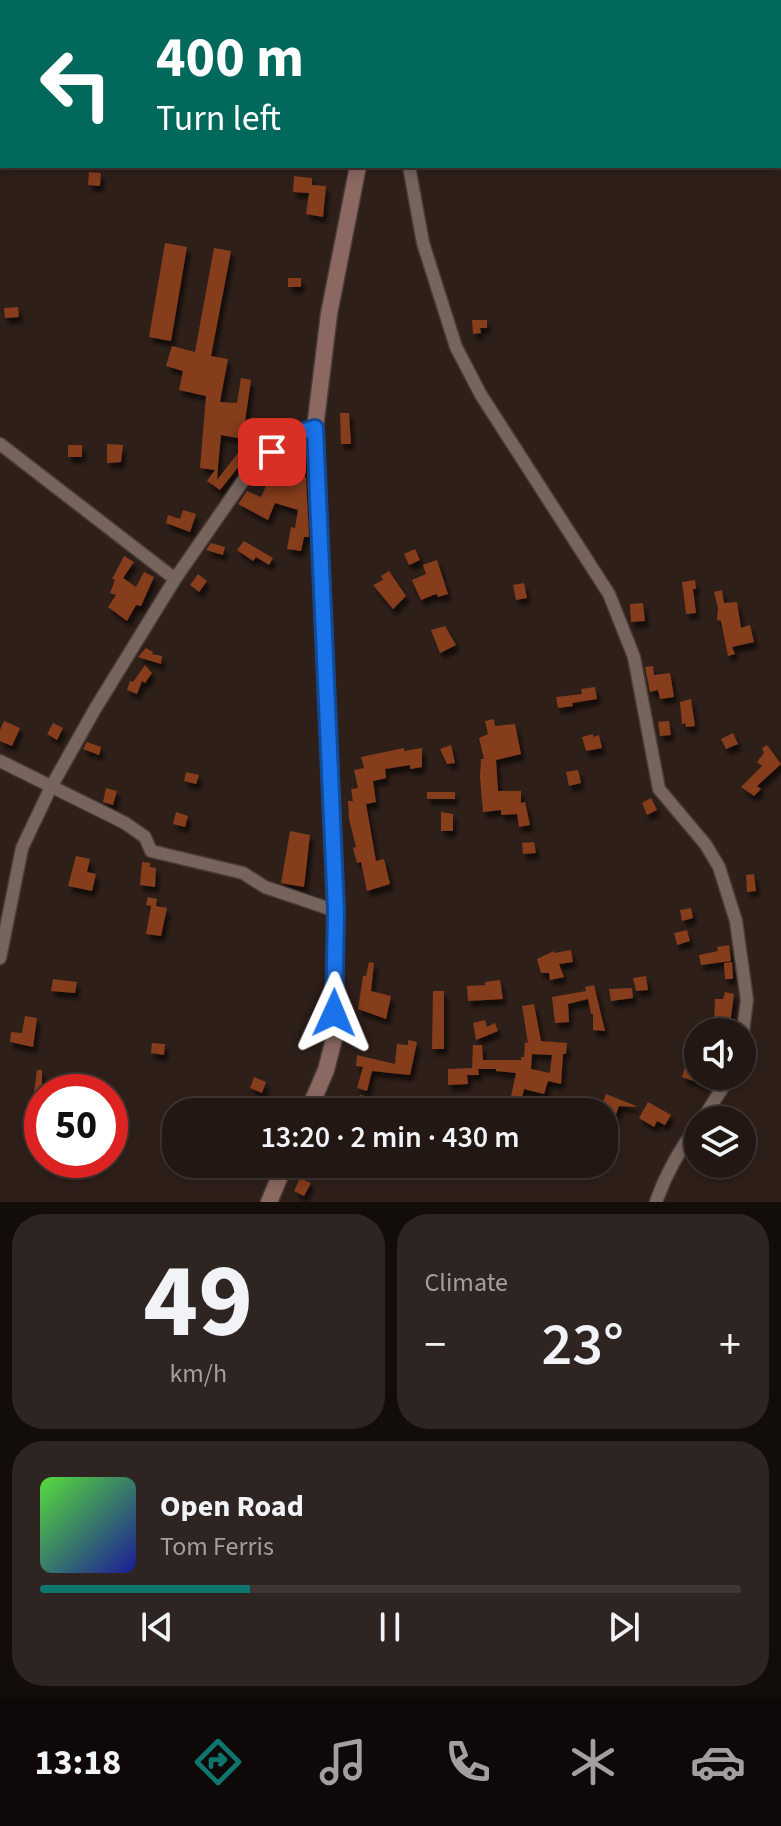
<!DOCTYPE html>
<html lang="en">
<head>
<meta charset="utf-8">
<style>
  body { margin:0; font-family:"Source Sans 3",sans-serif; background:#2e2421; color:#f1f3f6; height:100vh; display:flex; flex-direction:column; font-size:30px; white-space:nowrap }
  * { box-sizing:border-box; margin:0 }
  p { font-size:26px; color:#a29fa0 }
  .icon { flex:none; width:44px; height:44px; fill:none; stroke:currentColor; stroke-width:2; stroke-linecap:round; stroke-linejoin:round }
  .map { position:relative; height:1202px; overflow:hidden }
  .drawer { display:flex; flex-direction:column; gap:12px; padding:12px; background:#130d0a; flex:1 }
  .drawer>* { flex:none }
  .guide { position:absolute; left:0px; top:0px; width:782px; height:168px; box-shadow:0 4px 12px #0003,0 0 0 2px #3f3633; background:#00695c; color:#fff; overflow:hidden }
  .fabs { position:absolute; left:684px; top:1018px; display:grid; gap:16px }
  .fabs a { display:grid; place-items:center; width:72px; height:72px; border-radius:50%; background:#221713; box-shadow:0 4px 12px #0003,0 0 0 2px #3f3633; font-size:40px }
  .speed { position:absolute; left:24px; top:1074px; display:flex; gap:16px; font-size:40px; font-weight:700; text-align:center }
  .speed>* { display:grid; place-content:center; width:104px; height:104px; border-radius:50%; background:#221713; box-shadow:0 4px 12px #0003,0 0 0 2px #3f3633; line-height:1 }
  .speed .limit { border:12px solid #d22; background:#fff; color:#111 }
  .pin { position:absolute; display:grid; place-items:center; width:68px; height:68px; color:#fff; margin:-34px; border-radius:16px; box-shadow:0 4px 12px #0006 }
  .me { position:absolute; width:88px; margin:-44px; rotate:1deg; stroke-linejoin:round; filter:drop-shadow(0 0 6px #0008) }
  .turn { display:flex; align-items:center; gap:28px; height:168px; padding:0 24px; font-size:36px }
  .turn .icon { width:104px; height:104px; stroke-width:2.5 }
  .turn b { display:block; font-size:56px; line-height:68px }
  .big { font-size:60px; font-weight:600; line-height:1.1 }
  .drawer .card { flex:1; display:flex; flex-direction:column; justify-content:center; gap:12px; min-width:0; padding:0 28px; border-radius:32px; background:#2e2421 }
  .drawer .dial { align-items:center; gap:0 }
  .dial b { font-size:104px; line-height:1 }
  .song { display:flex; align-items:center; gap:24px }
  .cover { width:96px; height:96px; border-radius:12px; background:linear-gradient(135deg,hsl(110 70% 55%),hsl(240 70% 35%)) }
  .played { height:8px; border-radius:4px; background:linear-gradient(90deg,#0f766e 30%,#3f3633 30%) }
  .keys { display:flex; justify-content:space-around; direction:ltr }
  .heat { display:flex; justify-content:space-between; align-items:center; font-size:44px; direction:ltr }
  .drawer .tiles { flex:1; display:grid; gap:12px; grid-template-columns:1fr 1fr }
  .card:last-child { grid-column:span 2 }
  .trip { position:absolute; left:162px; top:1098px; width:456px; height:80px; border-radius:32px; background:#221713; box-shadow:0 4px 12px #0003,0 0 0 2px #3f3633; font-weight:600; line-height:80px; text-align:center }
  .menu { display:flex; height:128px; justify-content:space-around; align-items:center; background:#0e0908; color:#a29fa0 }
  .menu .icon { width:56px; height:56px }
  .menu .on { color:#0f766e }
  .menu b { font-size:36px; color:#f1f3f6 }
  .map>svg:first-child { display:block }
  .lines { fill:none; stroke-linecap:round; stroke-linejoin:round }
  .stream { stroke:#115b7e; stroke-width:3 }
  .building { fill:#863c1d; fill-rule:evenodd; filter:url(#shadow) }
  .minor-casing { stroke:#493c38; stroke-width:15 }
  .secondary-casing { stroke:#493c38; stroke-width:19 }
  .minor { stroke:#76645d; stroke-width:12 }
  .secondary { stroke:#8b6862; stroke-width:16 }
  .route-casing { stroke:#114b97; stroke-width:20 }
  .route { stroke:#1a73e8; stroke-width:14 }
</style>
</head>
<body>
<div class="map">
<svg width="781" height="1202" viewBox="0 0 781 1202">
  <defs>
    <filter id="shadow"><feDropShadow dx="3.5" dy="6" stdDeviation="2" flood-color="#0009"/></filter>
  </defs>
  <rect width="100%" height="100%" fill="#2e1f19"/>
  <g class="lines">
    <!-- stream -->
    <polyline class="stream" points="780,37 781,37"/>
  </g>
  <!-- building -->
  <g class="building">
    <polygon points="89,172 101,173 100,186 88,185"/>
    <polygon points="294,176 312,178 312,185 326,186 323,217 306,214 309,193 293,192"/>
    <polygon points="165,243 187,247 171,341 149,337"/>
    <path d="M214,248L231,251L211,356L228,359L220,402L237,403L241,378L251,380L244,428L269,442L259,441L220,490L207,481L215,470L200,468L206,396L179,390L183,371L166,366L172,346L195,352ZM221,435L248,440L217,480L218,466Z"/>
    <rect x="288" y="278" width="13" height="9"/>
    <polygon points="18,307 19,317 5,318 4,308"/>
    <polygon points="472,320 487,320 487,328 480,328 481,333 473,334"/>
    <polygon points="340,413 349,413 351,444 341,444"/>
    <polygon points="107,444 123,445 121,462 107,463"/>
    <rect x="68" y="445" width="14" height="12"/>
    <polygon points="297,445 305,446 304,477 306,477 309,537 304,537 301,551 287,549 291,527 295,528 298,510 275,503 268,520 238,504 247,491 261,497 272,472 282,476 284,468 290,470 291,449"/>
    <polygon points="183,510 196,514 190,532 166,523 168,515 180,519"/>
    <polygon points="244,541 273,558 269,565 256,557 253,561 237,550"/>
    <polygon points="211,543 225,547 223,555 206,550"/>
    <polygon points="415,549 420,560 409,565 404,554"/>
    <polygon points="124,556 134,562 123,578 136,587 144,572 154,577 141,606 136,605 127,621 108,607 116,595 110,593 115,580 112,579"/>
    <polygon points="437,560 448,594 438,597 437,594 433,595 421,600 412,580 426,574 423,565"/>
    <polygon points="389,571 406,596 393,609 373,585 383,580 381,576"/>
    <polygon points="198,574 207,581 199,592 190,585"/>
    <polygon points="695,580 696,589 693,589 696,613 686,614 682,582"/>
    <polygon points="524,583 527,598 516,600 513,585"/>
    <polygon points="722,590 724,603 737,602 741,628 750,625 754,642 732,647 735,654 728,656 721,621 717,620 718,608 714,592"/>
    <polygon points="643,603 645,621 631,622 630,604"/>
    <polygon points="445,626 456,645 440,653 431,630"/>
    <polygon points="146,648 153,652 152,654 162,656 161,664 138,657"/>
    <polygon points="145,665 152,673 145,683 142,681 137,694 127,690 130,681 133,682"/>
    <polygon points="653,666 654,675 670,673 674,697 660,699 658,690 650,692 645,667"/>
    <polygon points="595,687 597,699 572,703 573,706 558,708 556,697 582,694 581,689"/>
    <polygon points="691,699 695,726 686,727 685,723 682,724 680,702"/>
    <polygon points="494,719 495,726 515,724 521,754 496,760 498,791 521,791 521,803 525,802 530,825 519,827 517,814 501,815 501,810 483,812 480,777 481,759 484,759 479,738 488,734 485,721"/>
    <polygon points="4,721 20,728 12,746 0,741 0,730"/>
    <polygon points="669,721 671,735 660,736 658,722"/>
    <polygon points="53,723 63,728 57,740 47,734"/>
    <polygon points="733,733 738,744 726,749 721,739"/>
    <polygon points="593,734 593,737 599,735 602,748 586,751 582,737"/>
    <polygon points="87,742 101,747 99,755 83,749"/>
    <polygon points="451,745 455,763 447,764 440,749"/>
    <polygon points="767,745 781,764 757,786 761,789 754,796 741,787 762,766 757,762 764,753 762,748"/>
    <polygon points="404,748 404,751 422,748 422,767 410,769 410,765 385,769 386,778 373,781 376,802 366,804 376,861 384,859 390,884 367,891 361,862 357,863 353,848 356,847 349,819 348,801 353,801 351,789 358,788 354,770 364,768 361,757"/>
    <polygon points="578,770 581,783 569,786 566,772"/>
    <polygon points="186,772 199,775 196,784 184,781"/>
    <polygon points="106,788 117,791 113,805 103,802"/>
    <rect x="427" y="792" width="28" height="7"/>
    <polygon points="651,798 657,810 647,815 642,803"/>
    <polygon points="176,812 188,816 185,827 173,824"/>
    <polygon points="441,812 453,814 453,831 441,831"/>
    <polygon points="290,831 310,835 304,887 281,883"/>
    <polygon points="534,842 536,853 523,854 522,843"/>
    <polygon points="76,856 90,859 87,872 96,874 92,891 68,886"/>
    <polygon points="142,862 150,863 150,867 156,868 155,887 140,885"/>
    <polygon points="754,874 756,891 747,892 746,875"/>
    <polygon points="148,897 157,899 156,906 167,908 161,936 146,934 151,906 146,905"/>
    <polygon points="691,908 693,918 682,921 680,910"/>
    <polygon points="687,930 690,941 677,945 674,933"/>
    <polygon points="729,945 731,961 701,965 699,955 718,951 717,947"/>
    <polygon points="571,950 573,962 559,964 564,977 550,980 549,973 541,973 537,959 554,951 554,953"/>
    <polygon points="369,962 374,963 371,991 391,996 386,1019 358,1009 363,976 366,976"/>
    <polygon points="732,962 733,979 725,979 724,963"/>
    <polygon points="646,976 648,990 636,991 633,978"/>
    <polygon points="53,979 77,982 75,993 51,991"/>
    <polygon points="500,980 503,999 468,1001 467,986 485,985 485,982"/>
    <polygon points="594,985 605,1031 593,1030 593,1014 591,1014 588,999 568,1004 569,1022 555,1023 552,997 586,991 585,987"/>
    <polygon points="632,988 633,998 611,1001 609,989"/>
    <polygon points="433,991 444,991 444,1049 432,1049"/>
    <polygon points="725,992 734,994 729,1032 721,1032 723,1024 714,1022 715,999 723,999"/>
    <path d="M534,1004L541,1041L567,1043L566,1054H563L561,1084L548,1081L544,1094L524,1089L521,1103L510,1101L516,1073L496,1071V1069H478L479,1075H467L468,1084L448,1085V1069L472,1068L473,1045H482L483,1060H521V1057H524L525,1042L528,1043L522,1006ZM532,1054L552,1055L550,1073L531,1069Z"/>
    <polygon points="25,1016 37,1018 33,1047 10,1042 11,1032 22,1033"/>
    <polygon points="485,1020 487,1027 495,1023 498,1031 476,1040 473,1023"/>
    <polygon points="408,1040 417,1042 410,1075 372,1071 367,1091 357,1088 363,1067 356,1066 357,1055 395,1064 397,1044 408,1045"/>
    <polygon points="152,1043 165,1044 164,1055 151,1053"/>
    <polygon points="685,1067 698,1070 698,1076 708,1076 705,1085 682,1077"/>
    <polygon points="37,1070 42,1070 42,1084 56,1083 56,1086 64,1087 64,1092 42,1092 42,1101 33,1100"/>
    <polygon points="254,1077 266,1082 262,1093 250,1088"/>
    <polygon points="606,1094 636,1106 636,1107 619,1106 614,1120 604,1116 604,1112 599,1112"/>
    <polygon points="360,1095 368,1097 363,1112 356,1109"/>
    <polygon points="648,1102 671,1115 665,1125 657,1121 654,1127 639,1118"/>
    <polygon points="110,1110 118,1111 116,1136 110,1136"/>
    <polygon points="300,1178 311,1183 304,1196 294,1191"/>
  </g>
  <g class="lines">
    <!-- minor casing -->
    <g class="minor-casing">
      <g id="minor">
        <polyline points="409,166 423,243 456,347 481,395 609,594 634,657 659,789 706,845 719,867 736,921 747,1000 742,1039"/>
        <polyline points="0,444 175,579"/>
        <polyline points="0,761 125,823 145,837 151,851 243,873 265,887 336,911"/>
        <polyline points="0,958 22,848 51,787 95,709 175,579 245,478 284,443 299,433 315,428"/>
        <polyline points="702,1120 730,1076"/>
        <path d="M656,1202C666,1173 679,1150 698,1125"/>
      </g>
    </g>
    <!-- secondary casing -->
    <g class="secondary-casing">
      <g id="secondary">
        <polyline points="409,2 410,0"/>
        <polyline points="308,1112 326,1070 334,1039 336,911 315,428 329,314 358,166"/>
        <polyline points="269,1202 285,1164"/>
      </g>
    </g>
    <!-- minor -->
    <use href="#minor" class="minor"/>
    <!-- secondary -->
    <use href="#secondary" class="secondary"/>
  </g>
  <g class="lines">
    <!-- route casing -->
    <g class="route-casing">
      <polyline id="route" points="272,452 299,433 315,428 336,911 334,1013"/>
    </g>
    <!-- route -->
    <use href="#route" class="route"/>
  </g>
</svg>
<div class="fabs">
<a><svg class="icon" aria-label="sound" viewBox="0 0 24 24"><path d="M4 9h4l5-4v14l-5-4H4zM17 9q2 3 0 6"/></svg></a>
<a><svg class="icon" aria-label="layers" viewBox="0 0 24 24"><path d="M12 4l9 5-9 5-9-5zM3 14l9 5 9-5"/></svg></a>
</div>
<div class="speed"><div class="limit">50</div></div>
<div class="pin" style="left:272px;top:452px;background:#d93025"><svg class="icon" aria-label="arrive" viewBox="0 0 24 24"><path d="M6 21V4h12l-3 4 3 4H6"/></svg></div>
<svg class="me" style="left:334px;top:1013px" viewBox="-20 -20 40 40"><path d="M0-17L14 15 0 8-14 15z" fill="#1a73e8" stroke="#fff" stroke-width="4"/></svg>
<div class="trip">13:20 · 2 min · 430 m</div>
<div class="guide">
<div class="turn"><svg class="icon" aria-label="left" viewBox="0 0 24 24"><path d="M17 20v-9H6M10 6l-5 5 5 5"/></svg><div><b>400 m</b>Turn left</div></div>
</div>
</div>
<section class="drawer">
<div class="tiles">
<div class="card dial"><b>49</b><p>km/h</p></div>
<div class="card"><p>Climate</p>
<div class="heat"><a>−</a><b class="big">23°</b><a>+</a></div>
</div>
<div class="card">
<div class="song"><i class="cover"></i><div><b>Open Road</b><p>Tom Ferris</p></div></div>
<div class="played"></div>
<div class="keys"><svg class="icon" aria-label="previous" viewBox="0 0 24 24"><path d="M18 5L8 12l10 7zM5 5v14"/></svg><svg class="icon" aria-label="pause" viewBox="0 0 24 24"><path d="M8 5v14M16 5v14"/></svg><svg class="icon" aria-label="next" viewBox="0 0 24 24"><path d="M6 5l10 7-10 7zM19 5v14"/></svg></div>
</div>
</div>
</section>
<nav class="menu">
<b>13:18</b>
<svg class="icon on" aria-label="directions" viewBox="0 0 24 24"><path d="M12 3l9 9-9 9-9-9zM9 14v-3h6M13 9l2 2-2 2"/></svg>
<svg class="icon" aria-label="music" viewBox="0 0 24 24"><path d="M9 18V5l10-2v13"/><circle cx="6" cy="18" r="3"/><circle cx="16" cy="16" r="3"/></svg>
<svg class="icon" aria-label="phone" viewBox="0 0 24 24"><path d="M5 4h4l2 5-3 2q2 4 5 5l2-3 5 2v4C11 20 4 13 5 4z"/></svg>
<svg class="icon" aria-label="climate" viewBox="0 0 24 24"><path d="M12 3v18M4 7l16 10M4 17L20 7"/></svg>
<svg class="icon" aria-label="car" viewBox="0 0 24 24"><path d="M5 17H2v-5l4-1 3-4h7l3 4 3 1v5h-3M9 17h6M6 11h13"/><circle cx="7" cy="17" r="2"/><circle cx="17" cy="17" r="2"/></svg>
</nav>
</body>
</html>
